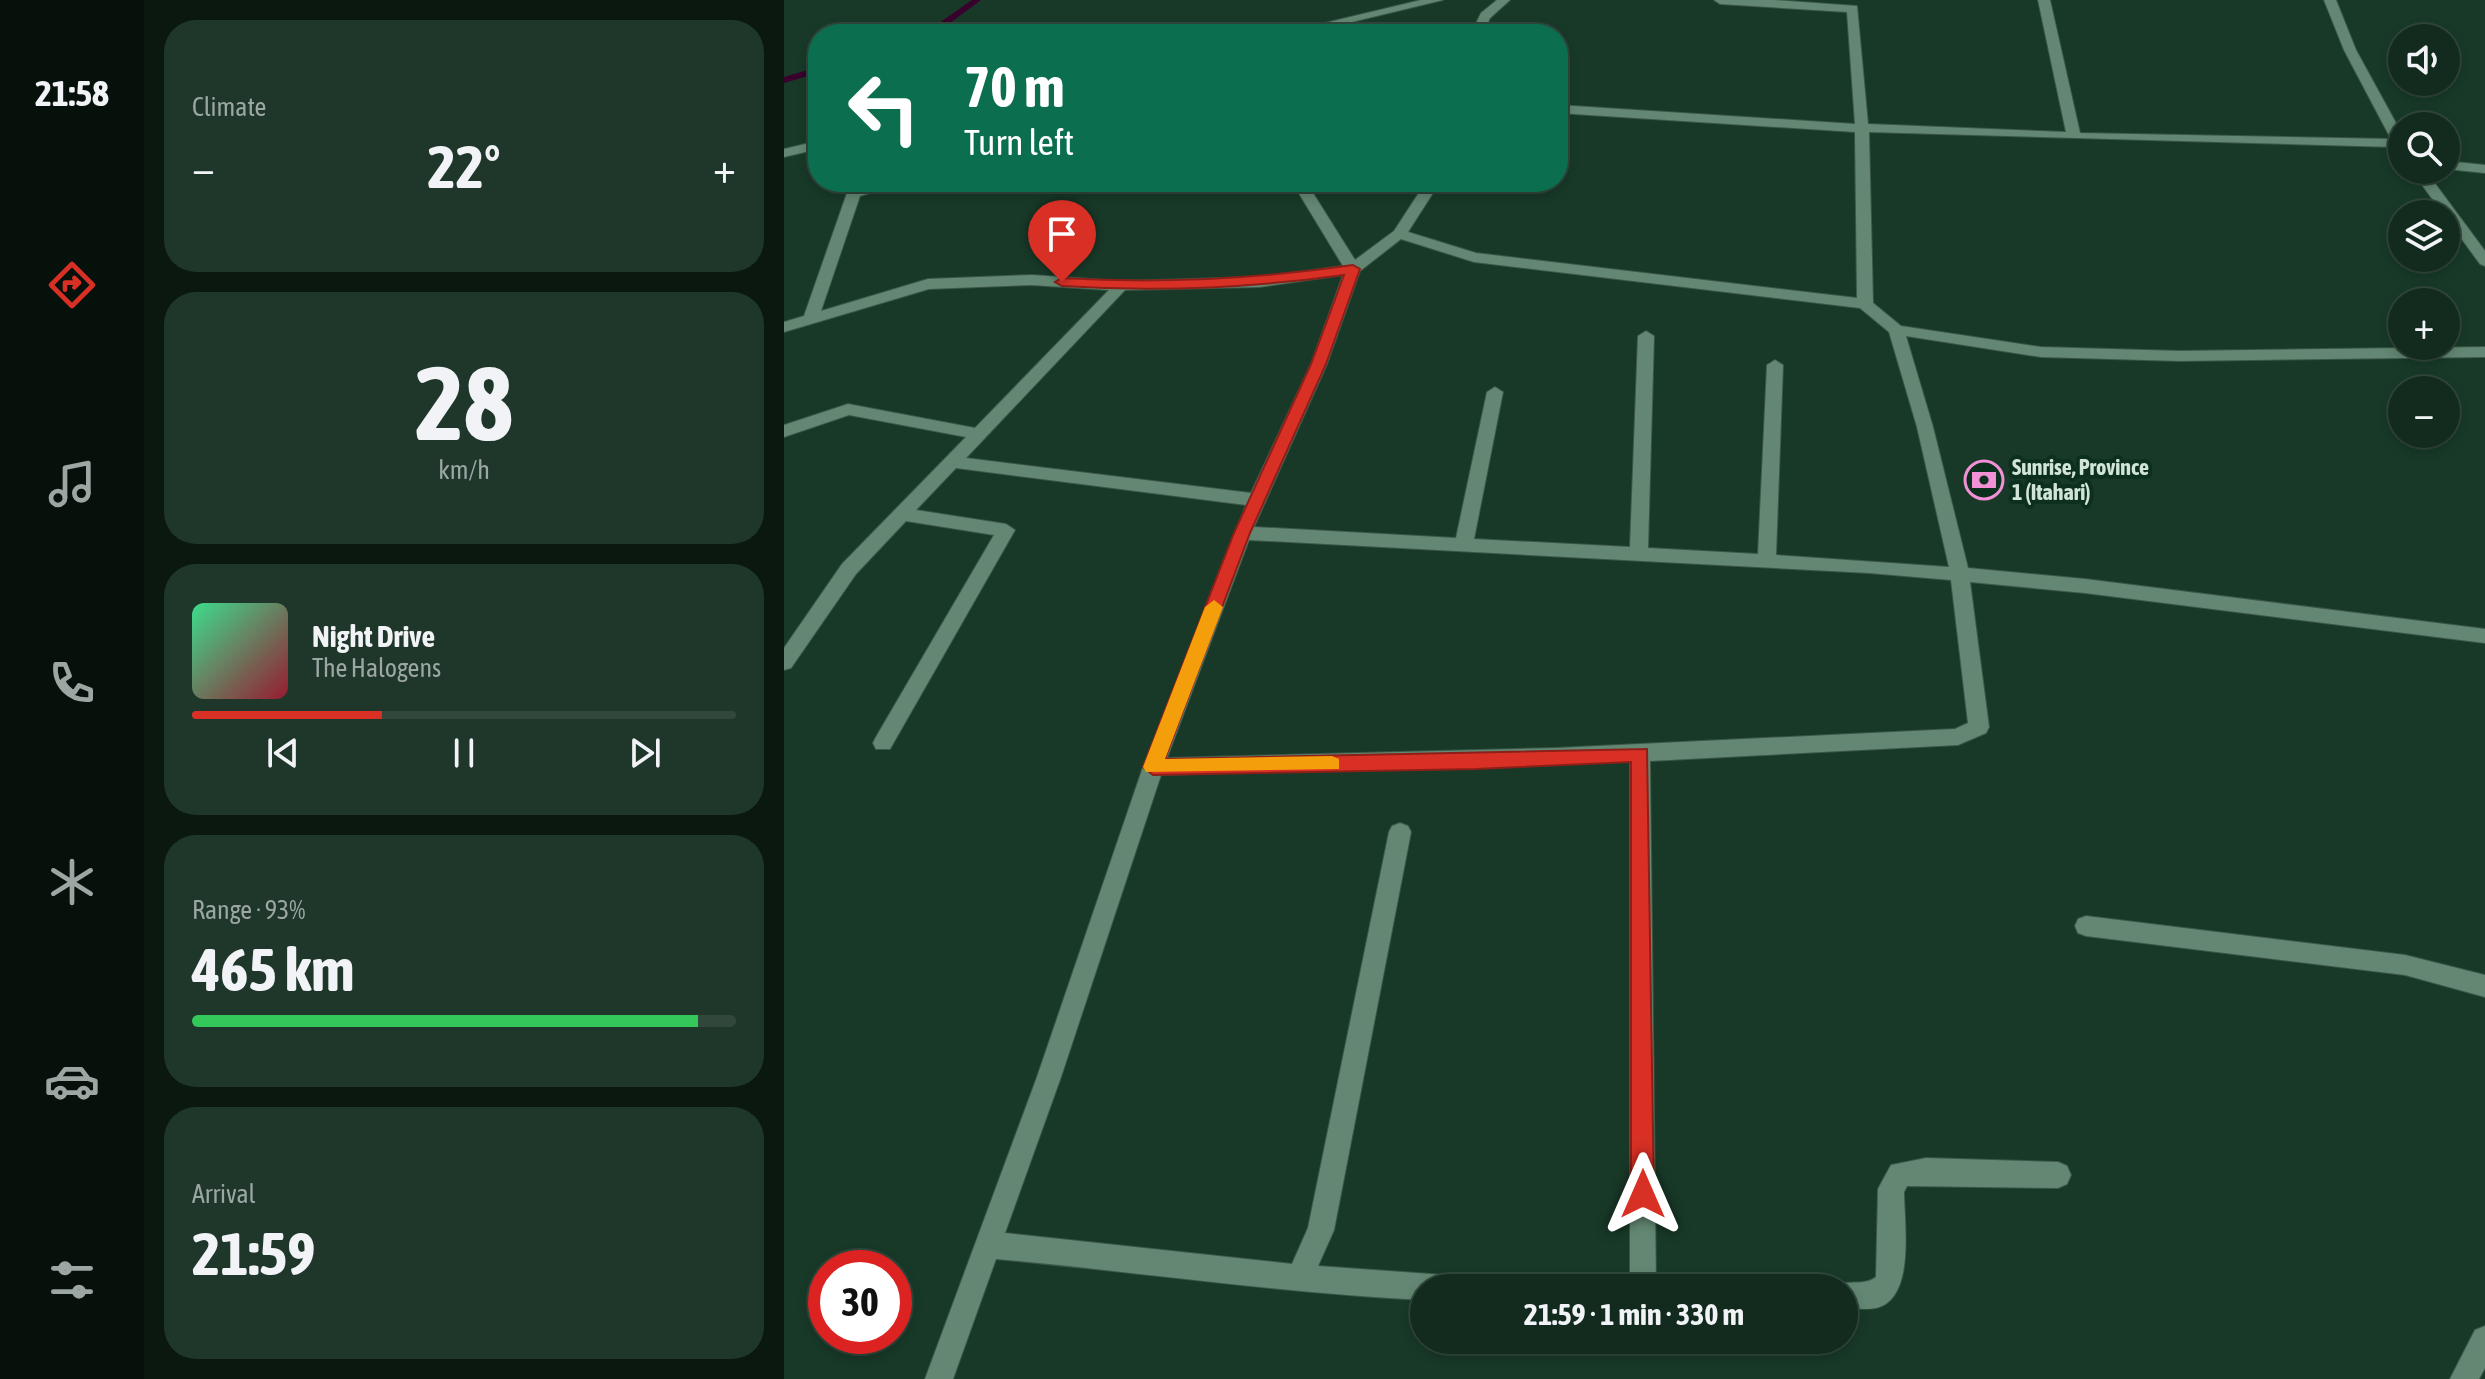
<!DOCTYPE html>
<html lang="en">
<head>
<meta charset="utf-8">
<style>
  body { margin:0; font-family:"Asap Condensed",sans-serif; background:#1f372b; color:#f1f3f6; height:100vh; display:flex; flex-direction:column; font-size:30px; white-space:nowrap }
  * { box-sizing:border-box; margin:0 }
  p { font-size:26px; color:#9ca7a4 }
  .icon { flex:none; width:44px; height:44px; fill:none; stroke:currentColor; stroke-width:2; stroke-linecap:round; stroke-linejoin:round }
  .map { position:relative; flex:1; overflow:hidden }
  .drawer { display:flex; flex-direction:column; gap:20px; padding:20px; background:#0a1810; width:640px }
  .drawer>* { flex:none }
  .guide { position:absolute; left:24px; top:24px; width:760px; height:168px; border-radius:32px; box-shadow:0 4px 12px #0003,0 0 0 2px #31473c; background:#0b6e4f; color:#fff; overflow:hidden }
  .buttons { position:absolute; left:1604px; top:24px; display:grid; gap:16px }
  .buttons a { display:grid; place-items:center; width:72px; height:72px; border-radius:50%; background:#122b1e; box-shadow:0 4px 12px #0003,0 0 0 2px #31473c; font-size:40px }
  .speed { position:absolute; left:24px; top:1250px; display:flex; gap:16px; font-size:40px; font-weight:700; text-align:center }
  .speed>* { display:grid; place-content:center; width:104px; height:104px; border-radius:50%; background:#122b1e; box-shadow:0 4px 12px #0003,0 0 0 2px #31473c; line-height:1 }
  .speed .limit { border:12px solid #d22; background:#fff; color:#111 }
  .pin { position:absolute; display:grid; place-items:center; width:68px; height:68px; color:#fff; margin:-82px -34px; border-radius:50% 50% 50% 0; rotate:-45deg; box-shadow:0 0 8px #0007 }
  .pin .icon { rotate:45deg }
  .me { position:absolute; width:88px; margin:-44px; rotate:0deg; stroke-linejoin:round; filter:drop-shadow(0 0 6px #0008) }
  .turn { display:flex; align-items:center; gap:28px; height:168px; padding:0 24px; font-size:36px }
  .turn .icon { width:104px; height:104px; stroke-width:2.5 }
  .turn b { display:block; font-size:56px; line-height:68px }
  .big { font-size:60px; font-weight:700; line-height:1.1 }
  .drawer .card { flex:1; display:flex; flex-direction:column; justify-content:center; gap:12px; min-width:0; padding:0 28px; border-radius:32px; background:#1f372b }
  .drawer .dial { align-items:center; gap:0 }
  .dial b { font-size:104px; line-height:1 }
  .song { display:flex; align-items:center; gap:24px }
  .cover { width:96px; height:96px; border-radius:12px; background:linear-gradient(135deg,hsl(150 70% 55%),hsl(350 70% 35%)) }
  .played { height:8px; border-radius:4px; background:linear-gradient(90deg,#d93025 35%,#31473c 35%) }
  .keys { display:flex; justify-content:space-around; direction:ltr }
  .heat { display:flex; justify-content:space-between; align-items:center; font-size:44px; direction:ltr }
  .charge { height:12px; border-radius:6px; background:linear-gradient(90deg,#34c759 93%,#31473c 0) }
  .trip { position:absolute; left:626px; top:1274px; width:448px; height:80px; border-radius:40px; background:#122b1e; box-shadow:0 4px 12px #0003,0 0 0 2px #31473c; font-weight:700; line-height:80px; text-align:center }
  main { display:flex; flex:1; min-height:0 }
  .tabs { display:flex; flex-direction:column; width:144px; justify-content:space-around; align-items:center; background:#07110c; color:#9ca7a4 }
  .tabs .icon { width:56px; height:56px }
  .tabs .active { color:#d93025 }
  .tabs b { font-size:36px; color:#f1f3f6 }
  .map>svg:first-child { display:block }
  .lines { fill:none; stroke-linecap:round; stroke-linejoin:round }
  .stream { fill:#39002d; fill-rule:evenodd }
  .minor-casing { stroke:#3b5748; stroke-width:2 }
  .minor { fill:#638772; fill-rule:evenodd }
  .route { fill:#d93025; stroke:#8d1f18; stroke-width:2 }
  .slow { fill:#f59e0b }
  .labels { text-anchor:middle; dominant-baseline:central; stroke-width:8; stroke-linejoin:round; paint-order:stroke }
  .poi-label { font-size:22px; font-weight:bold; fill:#d1e4d8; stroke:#0d2f1e; text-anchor:start }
</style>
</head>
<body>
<main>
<nav class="tabs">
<b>21:58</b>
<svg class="icon active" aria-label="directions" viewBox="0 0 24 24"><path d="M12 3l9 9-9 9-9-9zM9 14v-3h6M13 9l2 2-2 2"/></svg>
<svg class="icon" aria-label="music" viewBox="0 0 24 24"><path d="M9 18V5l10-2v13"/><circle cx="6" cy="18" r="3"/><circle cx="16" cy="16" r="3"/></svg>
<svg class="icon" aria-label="phone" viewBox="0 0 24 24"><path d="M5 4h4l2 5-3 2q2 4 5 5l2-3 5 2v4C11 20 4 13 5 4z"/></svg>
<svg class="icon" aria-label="climate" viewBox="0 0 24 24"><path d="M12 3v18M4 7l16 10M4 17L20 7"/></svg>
<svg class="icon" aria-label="car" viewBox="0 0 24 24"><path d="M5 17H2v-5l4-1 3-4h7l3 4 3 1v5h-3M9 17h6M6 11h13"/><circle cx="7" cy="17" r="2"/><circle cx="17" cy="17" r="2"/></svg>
<svg class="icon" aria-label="filters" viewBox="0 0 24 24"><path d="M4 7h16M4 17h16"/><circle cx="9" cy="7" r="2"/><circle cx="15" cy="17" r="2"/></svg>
</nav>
<section class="drawer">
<div class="card"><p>Climate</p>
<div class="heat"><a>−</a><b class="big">22°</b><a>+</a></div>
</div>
<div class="card dial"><b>28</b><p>km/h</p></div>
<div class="card">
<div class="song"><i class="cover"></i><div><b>Night Drive</b><p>The Halogens</p></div></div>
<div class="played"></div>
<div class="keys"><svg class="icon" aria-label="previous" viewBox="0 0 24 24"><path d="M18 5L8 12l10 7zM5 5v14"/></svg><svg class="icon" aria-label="pause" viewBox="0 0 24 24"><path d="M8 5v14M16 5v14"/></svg><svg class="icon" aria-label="next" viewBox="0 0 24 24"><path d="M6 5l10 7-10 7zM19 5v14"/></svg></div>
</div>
<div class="card"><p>Range · 93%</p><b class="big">465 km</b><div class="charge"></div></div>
<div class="card"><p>Arrival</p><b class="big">21:59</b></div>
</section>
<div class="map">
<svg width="1701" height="1379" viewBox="0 0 1701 1379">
  <rect width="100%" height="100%" fill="#183928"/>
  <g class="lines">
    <!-- stream -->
    <g class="stream">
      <polygon points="188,0 197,0 154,32 135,34 148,28"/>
      <polygon points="34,67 34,73 0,83 0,77"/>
    </g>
    <!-- minor casing -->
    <g class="minor-casing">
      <g id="minor">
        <polygon points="637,0 659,0 518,34 495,34"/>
        <polygon points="713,0 726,0 706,18 699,34 687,34 697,13"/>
        <path d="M930,0H990L1073,6L1084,124L1282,132L1254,0H1266L1296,133L1607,139L1560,50L1540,0H1552L1572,50L1618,134V151L1611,147L1085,132L1089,303L1117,326L1257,347L1396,351L1701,347V357L1396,361L1257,357L1122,336L1149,427L1184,568L1301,579L1701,629V643L1301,593L1186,582L1205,727L1202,733L1174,745L866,761L872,1288H846V761L377,775L277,1077L221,1233L508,1264L524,1228L605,832L608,826L616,823L624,826L627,832L550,1230L534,1266L661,1275L671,1278L674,1288H640V1300C497,1293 355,1272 212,1259L169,1379H141L253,1077L359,767L462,505L172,468L132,510L222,524L231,530L106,749H92L89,743L92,737L210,535L122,521L72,574L7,668L0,670V648L58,564L182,437L65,415L0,437V425L64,404L191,428L325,290L248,285L145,289L0,332V322L20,316L63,193L98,182H123L76,196L37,311L144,279L248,275L337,281L476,277L559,266L508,182H522L571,260L610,231L642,182H656L624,232L692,253L1073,298L1071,132L774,113V105L1071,124L1063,12L936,4ZM617,239L690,262L1076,308L1105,332L1133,427L1165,567L992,555L999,365L991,360L983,365L974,554L864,548L870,336L862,331L854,336L846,547L690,539L719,392L711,387L703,392L672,538L470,527L543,364L576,271ZM559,275L527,364L467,493L182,458L341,290L476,287ZM465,540L1085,573L1167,580L1184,723L1171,729L772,748L383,758Z"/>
        <polygon points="34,141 34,149 0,157 0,149"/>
        <polygon points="1662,161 1701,165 1701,173 1662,169"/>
        <polygon points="1627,170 1641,170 1701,251 1701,266 1696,264"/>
        <polygon points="1302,916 1621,955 1701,975 1701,997 1621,975 1302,936 1294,933 1291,926 1294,919"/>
        <path d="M1142,1158L1274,1162L1283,1166L1287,1175L1283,1184L1274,1188L1123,1186L1120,1192C1120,1222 1132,1299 1092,1308C1082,1310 1070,1308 1060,1308V1288H1049L1050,1285C1064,1280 1081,1286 1092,1277L1094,1189L1107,1165Z"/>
        <polygon points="1701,1326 1701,1368 1695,1379 1666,1379 1691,1330"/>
      </g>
    </g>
    <!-- minor -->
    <use href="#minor" class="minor"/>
  </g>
  <!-- route -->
  <path class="route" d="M569,265L576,269L542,364L466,533L381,759L863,749L870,1194L867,1202L859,1205L850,1202L847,1194V762L691,769L369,775L359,767L450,533L527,364L560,275C466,288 373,292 278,286L271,282L278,278C376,284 472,279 569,265Z"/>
  <!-- slow -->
  <polygon class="slow" points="430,600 439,607 381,759 548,756 555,759 555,769 362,772 359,767 421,607"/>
  <!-- icons -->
  <defs>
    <g id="bank-ring" transform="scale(2)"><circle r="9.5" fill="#0d2f1e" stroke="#f391d6" stroke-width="1.5"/><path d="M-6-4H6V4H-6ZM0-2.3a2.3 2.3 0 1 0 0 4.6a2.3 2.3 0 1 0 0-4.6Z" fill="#f391d6"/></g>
  </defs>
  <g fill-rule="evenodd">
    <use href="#bank-ring" x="1200" y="480"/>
  </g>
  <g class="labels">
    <!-- poi labels -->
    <g class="poi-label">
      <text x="1228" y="467">Sunrise, Province<tspan x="1228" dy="25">1 (Itahari)</tspan></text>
    </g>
  </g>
</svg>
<div class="buttons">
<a><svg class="icon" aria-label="sound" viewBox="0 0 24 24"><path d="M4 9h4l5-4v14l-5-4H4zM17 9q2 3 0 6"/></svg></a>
<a><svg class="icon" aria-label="search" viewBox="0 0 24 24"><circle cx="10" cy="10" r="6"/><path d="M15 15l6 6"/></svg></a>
<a><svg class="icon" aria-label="layers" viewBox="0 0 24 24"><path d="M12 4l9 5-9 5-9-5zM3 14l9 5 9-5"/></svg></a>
<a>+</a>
<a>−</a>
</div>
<div class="speed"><div class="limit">30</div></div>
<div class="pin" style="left:278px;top:282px;background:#d93025"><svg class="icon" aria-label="arrive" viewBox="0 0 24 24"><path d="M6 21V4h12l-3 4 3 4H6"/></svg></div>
<svg class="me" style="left:859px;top:1194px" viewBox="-20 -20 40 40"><path d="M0-17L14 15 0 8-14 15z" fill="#d93025" stroke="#fff" stroke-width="4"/></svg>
<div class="trip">21:59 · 1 min · 330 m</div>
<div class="guide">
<div class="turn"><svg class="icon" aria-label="left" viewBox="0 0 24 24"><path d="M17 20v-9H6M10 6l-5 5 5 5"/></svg><div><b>70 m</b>Turn left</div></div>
</div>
</div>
</main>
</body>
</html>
